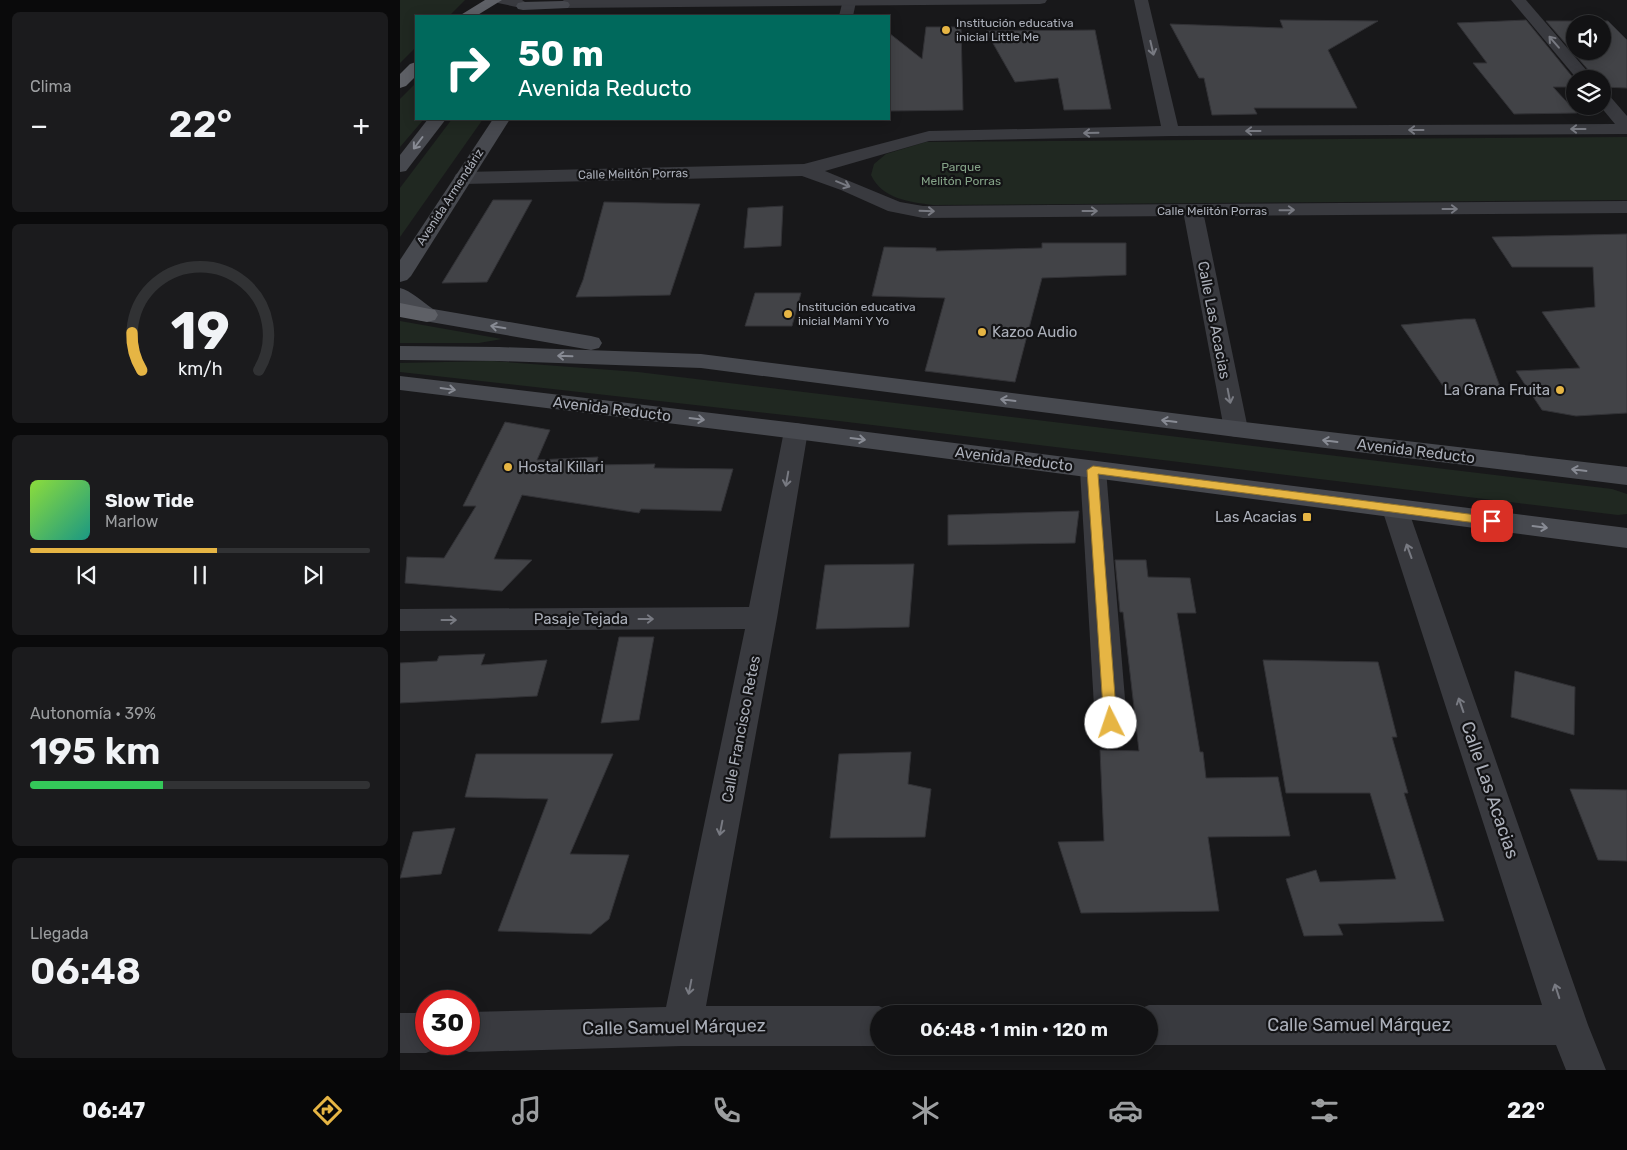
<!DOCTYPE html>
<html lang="es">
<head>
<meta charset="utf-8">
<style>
  body { margin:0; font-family:Rubik,sans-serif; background:#1b1b1d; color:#f1f3f6; height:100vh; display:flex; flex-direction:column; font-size:19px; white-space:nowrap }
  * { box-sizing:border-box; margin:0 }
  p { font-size:16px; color:#9c9ea0 }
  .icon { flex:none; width:28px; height:28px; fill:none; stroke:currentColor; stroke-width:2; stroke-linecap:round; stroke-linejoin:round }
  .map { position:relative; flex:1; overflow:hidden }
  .sheet { display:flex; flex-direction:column; gap:12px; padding:12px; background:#0a0a0b; width:400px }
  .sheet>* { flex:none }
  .top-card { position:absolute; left:15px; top:15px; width:475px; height:105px; border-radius:0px; box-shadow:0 2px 12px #0003,0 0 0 1px #313234; background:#00695c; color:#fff; overflow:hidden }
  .controls { position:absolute; left:1166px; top:15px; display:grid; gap:10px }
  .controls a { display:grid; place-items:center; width:45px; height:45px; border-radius:50%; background:#121214; box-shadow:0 2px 12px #0003,0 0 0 1px #313234; font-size:25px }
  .speed { position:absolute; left:15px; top:990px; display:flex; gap:10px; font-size:25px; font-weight:700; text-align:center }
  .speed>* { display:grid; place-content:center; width:65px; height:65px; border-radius:50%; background:#121214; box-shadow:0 2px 12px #0003,0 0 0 1px #313234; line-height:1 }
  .speed .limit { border:8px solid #d22; background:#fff; color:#111 }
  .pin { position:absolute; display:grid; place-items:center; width:42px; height:42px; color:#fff; margin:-21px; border-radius:10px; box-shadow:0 2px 8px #0006 }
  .me { position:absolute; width:55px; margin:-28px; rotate:356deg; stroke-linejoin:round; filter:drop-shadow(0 0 4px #0008) }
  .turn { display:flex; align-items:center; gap:18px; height:105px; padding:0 20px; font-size:22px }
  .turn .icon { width:65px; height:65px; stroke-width:2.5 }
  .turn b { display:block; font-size:35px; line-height:42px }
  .big { font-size:38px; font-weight:600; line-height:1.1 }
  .sheet .tile { flex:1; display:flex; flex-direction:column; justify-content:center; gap:8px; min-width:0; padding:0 18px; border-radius:8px; background:#1b1b1d }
  .sheet .dial { align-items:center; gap:0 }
  .dial svg { height:130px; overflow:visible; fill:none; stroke:#313234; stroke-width:7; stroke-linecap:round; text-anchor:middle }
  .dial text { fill:#f1f3f6; stroke:none }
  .song { display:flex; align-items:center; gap:15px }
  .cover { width:60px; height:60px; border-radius:8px; background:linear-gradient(135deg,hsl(90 70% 55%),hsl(170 70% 35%)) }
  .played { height:5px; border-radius:2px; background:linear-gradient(90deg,#e6b544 55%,#313234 55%) }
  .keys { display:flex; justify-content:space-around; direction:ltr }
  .heat { display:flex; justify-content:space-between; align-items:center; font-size:28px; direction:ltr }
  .charge { height:8px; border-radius:4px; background:linear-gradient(90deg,#34c759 39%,#313234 0) }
  .trip { position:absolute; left:470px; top:1005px; width:288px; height:50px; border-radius:25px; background:#121214; box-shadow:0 2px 12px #0003,0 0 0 1px #313234; font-weight:600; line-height:50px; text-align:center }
  .tab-bar { display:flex; height:80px; justify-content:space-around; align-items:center; background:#070708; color:#9c9ea0 }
  .tab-bar .icon { width:35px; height:35px }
  .tab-bar .selected { color:#e6b544 }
  .tab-bar b { font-size:22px; color:#f1f3f6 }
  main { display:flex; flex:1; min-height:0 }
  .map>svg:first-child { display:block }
  .green { fill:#202821 }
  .building { fill:#424347; stroke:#323236; fill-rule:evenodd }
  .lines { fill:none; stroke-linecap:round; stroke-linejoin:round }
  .minor { fill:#393a3f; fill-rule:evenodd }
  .tertiary { fill:#393a3f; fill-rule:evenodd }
  .secondary { fill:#47494f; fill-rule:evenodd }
  .trunk { fill:#5e6066; fill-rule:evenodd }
  .oneway { stroke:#787a82 }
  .oneway2 { stroke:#888b94 }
  .route { fill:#e6b544; stroke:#96762c }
  .poi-dot { fill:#e6b544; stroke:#131315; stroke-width:2 }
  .labels { text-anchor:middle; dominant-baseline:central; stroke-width:4.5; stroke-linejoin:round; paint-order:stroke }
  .far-poi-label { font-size:12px; fill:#abafb9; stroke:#131315; text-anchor:start }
  .far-park-label { font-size:12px; fill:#84a287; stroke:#131315 }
  .far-street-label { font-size:12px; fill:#abafb9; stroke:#131315 }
  .street-label { font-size:15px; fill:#abafb9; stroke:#131315 }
  .poi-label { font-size:15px; fill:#abafb9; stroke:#131315; text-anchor:start }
  .near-street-label { font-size:18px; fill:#abafb9; stroke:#131315 }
</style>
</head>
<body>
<main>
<section class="sheet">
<div class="tile"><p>Clima</p>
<div class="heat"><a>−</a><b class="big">22°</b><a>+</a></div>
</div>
<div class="tile dial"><svg viewBox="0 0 100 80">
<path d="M14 69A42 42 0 1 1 86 69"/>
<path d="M14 69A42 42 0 0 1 8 46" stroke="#e6b544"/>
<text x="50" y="56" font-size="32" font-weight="700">19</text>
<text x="50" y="72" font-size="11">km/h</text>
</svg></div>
<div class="tile">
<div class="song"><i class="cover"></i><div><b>Slow Tide</b><p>Marlow</p></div></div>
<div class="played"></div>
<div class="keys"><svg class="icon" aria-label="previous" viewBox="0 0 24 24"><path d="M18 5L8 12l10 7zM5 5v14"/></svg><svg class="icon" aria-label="pause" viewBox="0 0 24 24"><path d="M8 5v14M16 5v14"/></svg><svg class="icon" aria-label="next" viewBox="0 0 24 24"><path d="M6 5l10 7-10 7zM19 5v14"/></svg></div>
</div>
<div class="tile"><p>Autonomía · 39%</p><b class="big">195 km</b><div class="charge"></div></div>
<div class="tile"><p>Llegada</p><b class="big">06:48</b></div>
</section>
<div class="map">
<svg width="1227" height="1070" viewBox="0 0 1227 1070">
  <rect width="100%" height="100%" fill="#18181a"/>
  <!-- green -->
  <g class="green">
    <polygon points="0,0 65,0 49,16 16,16 16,47 0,63"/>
    <polygon points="16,83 16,119 24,119 0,147 0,99"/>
    <polygon points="52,119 83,119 0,237 0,188"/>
    <path d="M1227,137V200L533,205C510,202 482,199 471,175L474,164L486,154L526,142Z"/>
    <polygon points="0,321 102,339 79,343 0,343"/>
    <polygon points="92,361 238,372 1212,489 1227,494 1227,514 1218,515 439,421 0,372 0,363"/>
  </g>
  <!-- building -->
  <g class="building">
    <polygon points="880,20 978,21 928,50 957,108 854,108 857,114 812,115 804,78 799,78 770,24 883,28"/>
    <polygon points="1126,20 1175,80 1175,87 1153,87 1177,113 1114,114 1073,63 1087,63 1057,23"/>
    <path d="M1146,21H1208L1227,40V88L1202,87V79H1196ZM1175,24H1202V51H1175Z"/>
    <polygon points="526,27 561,27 563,110 489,111 489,33 522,59"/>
    <polygon points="695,30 711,109 664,110 658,78 615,82 586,31"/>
    <polygon points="93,200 132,200 87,282 42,283"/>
    <polygon points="204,202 300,204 270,295 176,297 183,280"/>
    <polygon points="383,206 381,246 344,248 348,208"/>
    <polygon points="1227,234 1227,413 1176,416 1142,410 1116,371 1180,368 1142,312 1195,307 1193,267 1112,267 1092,237"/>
    <polygon points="642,243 726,243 726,275 642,278 615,382 525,371 545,298 472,296 484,247 536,248 536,251 642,248"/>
    <polygon points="355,293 401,293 392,326 345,326"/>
    <polygon points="1064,319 1075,319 1102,392 1045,389 1001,325"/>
    <polygon points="105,422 150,430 137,460 198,457 196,465 255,464 254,468 333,469 321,511 241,509 239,513 122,495 94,559 132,560 102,591 5,583 7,557 44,558 76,506 63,506"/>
    <polygon points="679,511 675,543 548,545 548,515"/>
    <polygon points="715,560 746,560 748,577 790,578 796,613 777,613 800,752 803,752 806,778 878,777 890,836 808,837 819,911 681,913 658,842 704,841 700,750 739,751 723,612 720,612"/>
    <polygon points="514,564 509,627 416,629 425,565"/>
    <polygon points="219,637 254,637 239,720 201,723"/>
    <polygon points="85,654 81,665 147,660 137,696 0,703 0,663 37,661 39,656"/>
    <polygon points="863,660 978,662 997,737 992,737 1008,793 1004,793 1044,921 938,924 943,935 904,936 886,879 916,870 920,882 996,879 970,793 886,793"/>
    <polygon points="1115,671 1175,687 1174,735 1111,717"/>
    <polygon points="511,752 508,784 531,789 525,837 430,838 439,754"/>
    <polygon points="76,754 213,754 170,854 229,855 209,919 191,934 98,931 148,799 65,797"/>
    <polygon points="1170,789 1227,790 1227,861 1198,860"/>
    <polygon points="55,828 41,874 0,878 13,832"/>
  </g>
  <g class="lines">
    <!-- minor -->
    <g class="minor">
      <polygon points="96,0 122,0 128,4 126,7 121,8 98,3"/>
      <polygon points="443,0 455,0 456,2 453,16 439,16"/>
      <polygon points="734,0 748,0 778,126 1215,124 1200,106 1202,106 1202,93 1208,94 1227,116 1227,134 771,136 529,141 425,171 500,202 523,206 1227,201 1227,213 804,216 848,429 845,435 836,437 827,435 824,429 784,216 523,218 488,211 441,190 402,176 63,184 56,182 54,178 56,174 63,172 404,164 529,131 761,126"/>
      <polygon points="1111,0 1126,0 1194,79 1177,79"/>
      <polygon points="396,423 405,425 408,431 377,618 306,1006 479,1006 494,1014 479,1014 479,1046 282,1046 69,1052 55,1046 54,1044 69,1044 69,1012 266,1007 345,629 0,631 0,609 349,607 384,431 387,425"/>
      <polygon points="693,461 702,464 706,470 727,723 722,732 711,736 700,732 695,723 680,470 684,464"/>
      <polygon points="995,500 1004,502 1008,509 1188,1025 1206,1070 1166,1070 1156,1045 749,1045 749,1014 734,1014 735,1011 749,1005 1142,1005 982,509 986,502"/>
      <polygon points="0,1013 26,1013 26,1044 42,1044 40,1047 26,1053 0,1053"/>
    </g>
    <!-- tertiary -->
    <polygon class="tertiary" points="164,0 647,0 645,3 640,4 165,8 160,7 158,4"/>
    <!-- secondary -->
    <g class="secondary">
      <polygon points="163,1 168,2 170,5 168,8 123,10 118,9 116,6 118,3 123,2"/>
      <polygon points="28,119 46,119 6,171 0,172 0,155"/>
      <polygon points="93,119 110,119 11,276 7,280 0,282 0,260"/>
      <path d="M0,288C10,290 24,303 33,309L191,336L199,338L202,343L199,348L191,350L19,320L0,307Z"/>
      <polygon points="0,346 99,347 301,354 836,421 1227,467 1227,485 836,437 301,368 99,361 0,360"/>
      <polygon points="0,376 396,423 1227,528 1227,548 396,439 0,390"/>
    </g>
    <!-- trunk -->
    <g class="trunk">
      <polygon points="85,0 102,0 76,16 59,16"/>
      <polygon points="16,62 16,76 6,86 0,88 0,74 10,64"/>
      <polygon points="0,303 35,310 38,315 35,320 27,322 0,317"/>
    </g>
  </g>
  <!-- one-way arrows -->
  <defs><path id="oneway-shaft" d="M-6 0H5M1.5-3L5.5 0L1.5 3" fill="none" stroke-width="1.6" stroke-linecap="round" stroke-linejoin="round" transform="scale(1.25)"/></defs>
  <g class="oneway">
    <use href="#oneway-shaft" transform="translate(1154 42) rotate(-131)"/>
    <use href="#oneway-shaft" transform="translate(752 48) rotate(77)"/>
    <use href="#oneway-shaft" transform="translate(1178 129) rotate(180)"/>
    <use href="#oneway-shaft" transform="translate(1016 130) rotate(180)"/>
    <use href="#oneway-shaft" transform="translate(853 131) rotate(180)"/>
    <use href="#oneway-shaft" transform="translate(691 133) rotate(179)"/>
    <use href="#oneway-shaft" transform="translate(443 184) rotate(22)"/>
    <use href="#oneway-shaft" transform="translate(1050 209)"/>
    <use href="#oneway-shaft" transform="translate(887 210) rotate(-1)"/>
    <use href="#oneway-shaft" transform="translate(527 211) rotate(2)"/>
    <use href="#oneway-shaft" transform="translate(690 211)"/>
    <use href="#oneway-shaft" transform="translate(829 396) rotate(79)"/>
    <use href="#oneway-shaft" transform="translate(387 479) rotate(100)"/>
    <use href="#oneway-shaft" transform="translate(1009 551) rotate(-110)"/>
    <use href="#oneway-shaft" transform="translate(246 619)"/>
    <use href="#oneway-shaft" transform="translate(49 620)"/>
    <use href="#oneway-shaft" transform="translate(1061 705) rotate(-109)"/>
    <use href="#oneway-shaft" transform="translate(321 828) rotate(101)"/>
    <use href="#oneway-shaft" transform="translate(290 987) rotate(101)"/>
    <use href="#oneway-shaft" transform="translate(1157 991) rotate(-108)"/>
  </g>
  <g class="oneway2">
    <use href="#oneway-shaft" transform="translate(18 143) rotate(127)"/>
    <use href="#oneway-shaft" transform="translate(98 327) rotate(-171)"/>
    <use href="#oneway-shaft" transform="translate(165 356) rotate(-178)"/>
    <use href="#oneway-shaft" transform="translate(48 389) rotate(8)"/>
    <use href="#oneway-shaft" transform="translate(608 400) rotate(-173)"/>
    <use href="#oneway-shaft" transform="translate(297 419) rotate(7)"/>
    <use href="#oneway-shaft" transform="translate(769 421) rotate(-173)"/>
    <use href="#oneway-shaft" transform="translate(458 439) rotate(7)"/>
    <use href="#oneway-shaft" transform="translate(930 441) rotate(-173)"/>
    <use href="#oneway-shaft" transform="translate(1179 470) rotate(-173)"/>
    <use href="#oneway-shaft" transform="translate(1140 527) rotate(7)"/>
  </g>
  <!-- route -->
  <polygon class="route" points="693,466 1092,517 1097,521 1092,525 698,474 717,723 715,727 711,729 706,727 704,723 687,470"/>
  <!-- markers -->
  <g class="poi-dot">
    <circle cx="546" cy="30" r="5"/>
    <circle cx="388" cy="314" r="5"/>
    <circle cx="582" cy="332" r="5"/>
    <circle cx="1160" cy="390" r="5"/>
    <circle cx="108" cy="467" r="5"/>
    <rect x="902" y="512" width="10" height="10" rx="2.5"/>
  </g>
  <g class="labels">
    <!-- far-poi labels -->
    <g class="far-poi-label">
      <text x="556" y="23">Institución educativa<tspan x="556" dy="14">inicial Little Me</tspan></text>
      <text x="398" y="307">Institución educativa<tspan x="398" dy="14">inicial Mami Y Yo</tspan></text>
    </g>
    <!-- far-park labels -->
    <g class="far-park-label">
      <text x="561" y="167">Parque<tspan x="561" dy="14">Melitón Porras</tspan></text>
    </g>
    <!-- far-street labels -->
    <g class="far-street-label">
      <text transform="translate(233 174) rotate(-1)">Calle Melitón Porras</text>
      <text transform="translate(50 197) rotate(-57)">Avenida Armendáriz</text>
      <text x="812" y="211">Calle Melitón Porras</text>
    </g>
    <!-- street labels -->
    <g class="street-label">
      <text transform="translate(814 320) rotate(79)">Calle Las Acacias</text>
      <text transform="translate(212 409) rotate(7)">Avenida Reducto</text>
      <text transform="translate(1016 451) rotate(7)">Avenida Reducto</text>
      <text transform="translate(614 459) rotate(7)">Avenida Reducto</text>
      <text x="181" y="619">Pasaje Tejada</text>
      <text transform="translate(341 729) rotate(-79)">Calle Francisco Retes</text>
    </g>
    <!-- poi labels -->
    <g class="poi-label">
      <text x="592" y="332">Kazoo Audio</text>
      <text x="1150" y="390" text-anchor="end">La Grana Fruita</text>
      <text x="118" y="467">Hostal Killari</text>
      <text x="897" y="517" text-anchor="end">Las Acacias</text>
    </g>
    <!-- near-street labels -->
    <g class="near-street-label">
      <text transform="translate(1090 790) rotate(71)">Calle Las Acacias</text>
      <text x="959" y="1025">Calle Samuel Márquez</text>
      <text transform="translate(274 1027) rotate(-1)">Calle Samuel Márquez</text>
    </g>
  </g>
</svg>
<div class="controls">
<a><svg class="icon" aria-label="sound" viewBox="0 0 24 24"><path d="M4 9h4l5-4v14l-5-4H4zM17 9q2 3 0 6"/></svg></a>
<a><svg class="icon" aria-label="layers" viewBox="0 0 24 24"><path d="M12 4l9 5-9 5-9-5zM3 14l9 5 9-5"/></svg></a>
</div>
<div class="speed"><div class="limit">30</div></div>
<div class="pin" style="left:1092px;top:521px;background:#d93025"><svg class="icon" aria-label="arrive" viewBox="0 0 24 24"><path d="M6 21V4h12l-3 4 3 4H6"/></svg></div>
<svg class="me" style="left:711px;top:723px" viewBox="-20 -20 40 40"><circle r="19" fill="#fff"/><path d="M0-13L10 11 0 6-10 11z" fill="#e6b544"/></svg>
<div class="trip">06:48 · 1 min · 120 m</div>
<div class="top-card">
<div class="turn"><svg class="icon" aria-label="right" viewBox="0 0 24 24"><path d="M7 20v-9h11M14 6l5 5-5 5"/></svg><div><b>50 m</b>Avenida Reducto</div></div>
</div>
</div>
</main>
<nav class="tab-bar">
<b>06:47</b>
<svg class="icon selected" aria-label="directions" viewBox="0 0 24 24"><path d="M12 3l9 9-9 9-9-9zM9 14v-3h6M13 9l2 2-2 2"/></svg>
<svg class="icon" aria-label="music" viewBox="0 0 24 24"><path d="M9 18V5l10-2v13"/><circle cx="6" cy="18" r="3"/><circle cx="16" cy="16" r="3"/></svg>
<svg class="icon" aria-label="phone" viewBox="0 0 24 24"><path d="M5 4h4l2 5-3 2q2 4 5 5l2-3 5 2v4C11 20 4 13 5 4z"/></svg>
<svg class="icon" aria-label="climate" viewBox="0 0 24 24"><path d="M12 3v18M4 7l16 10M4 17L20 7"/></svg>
<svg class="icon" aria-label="car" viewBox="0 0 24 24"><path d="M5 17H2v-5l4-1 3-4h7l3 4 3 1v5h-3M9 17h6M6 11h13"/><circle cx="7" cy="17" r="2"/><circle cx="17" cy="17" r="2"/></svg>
<svg class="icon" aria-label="filters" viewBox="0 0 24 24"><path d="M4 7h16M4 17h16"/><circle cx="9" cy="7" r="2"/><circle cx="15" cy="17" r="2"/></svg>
<b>22°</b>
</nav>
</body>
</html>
